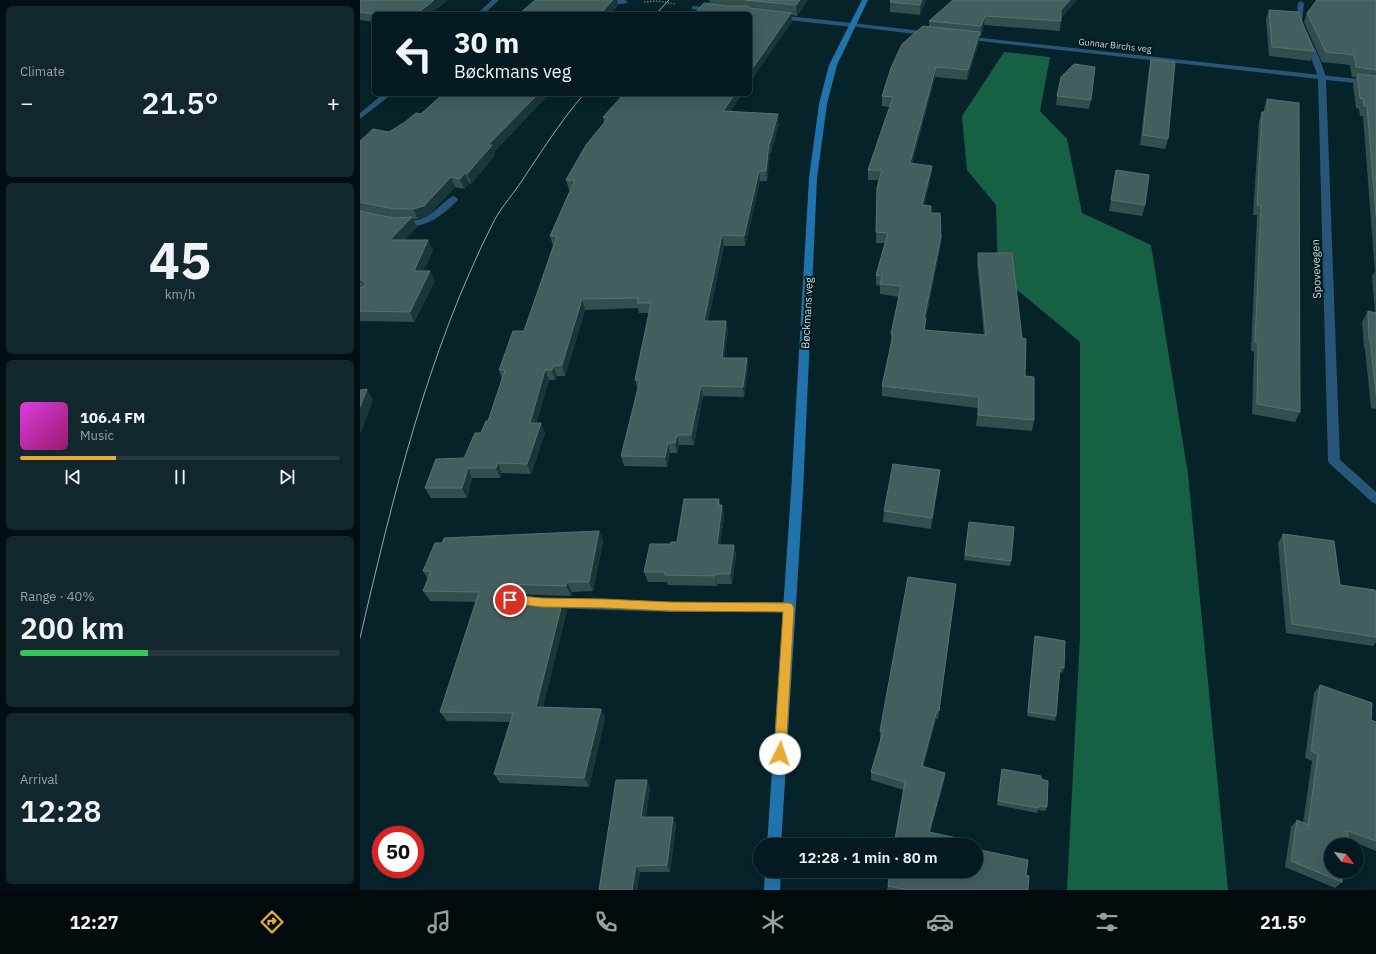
<!DOCTYPE html>
<html lang="en">
<head>
<meta charset="utf-8">
<style>
  body { margin:0; font-family:"IBM Plex Sans",sans-serif; background:#12272d; color:#f1f3f6; height:100vh; display:flex; flex-direction:column; font-size:15px; white-space:nowrap }
  * { box-sizing:border-box; margin:0 }
  p { font-size:13px; color:#97a1a5 }
  .icon { flex:none; width:22px; height:22px; fill:none; stroke:currentColor; stroke-width:2; stroke-linecap:round; stroke-linejoin:round }
  .map { position:relative; flex:1; overflow:hidden }
  .sheet { display:flex; flex-direction:column; gap:6px; padding:6px; background:#020e12; width:360px }
  .sheet>* { flex:none }
  .top-card { position:absolute; left:12px; top:12px; width:380px; height:84px; border-radius:6px; box-shadow:0 4px 16px #0002,0 0 0 1px #25383e; background:#041a20; color:#f1f3f6; overflow:hidden }
  .needle { width:26px; rotate:121deg }
  .fabs { position:absolute; left:964px; top:838px; display:grid; gap:8px }
  .fabs a { display:grid; place-items:center; width:40px; height:40px; border-radius:50%; background:#041a20; box-shadow:0 4px 16px #0002,0 0 0 1px #25383e; font-size:20px }
  .speed { position:absolute; left:12px; top:826px; display:flex; gap:8px; font-size:20px; font-weight:700; text-align:center }
  .speed>* { display:grid; place-content:center; width:52px; height:52px; border-radius:50%; background:#041a20; box-shadow:0 4px 16px #0002,0 0 0 1px #25383e; line-height:1 }
  .speed .limit { border:6px solid #d22; background:#fff; color:#111 }
  .pin { position:absolute; display:grid; place-items:center; width:34px; height:34px; color:#fff; margin:-17px; border:2px solid #fff; border-radius:50%; box-shadow:0 1px 4px #0007 }
  .me { position:absolute; width:44px; margin:-22px; rotate:4deg; stroke-linejoin:round; filter:drop-shadow(0 0 3px #0008) }
  .turn { display:flex; align-items:center; gap:14px; height:84px; padding:0 16px; font-size:18px }
  .turn .icon { width:52px; height:52px; stroke-width:2.5 }
  .turn b { display:block; font-size:28px; line-height:34px }
  .big { font-size:30px; font-weight:600; line-height:1.1 }
  .sheet .widget { flex:1; display:flex; flex-direction:column; justify-content:center; gap:6px; min-width:0; padding:0 14px; border-radius:6px; background:#12272d }
  .sheet .dial { align-items:center; gap:0 }
  .dial b { font-size:52px; line-height:1 }
  .song { display:flex; align-items:center; gap:12px }
  .cover { width:48px; height:48px; border-radius:6px; background:linear-gradient(135deg,hsl(300 70% 55%),hsl(320 70% 35%)) }
  .played { height:4px; border-radius:2px; background:linear-gradient(90deg,#e6ac36 30%,#25383e 30%) }
  .keys { display:flex; justify-content:space-around; direction:ltr }
  .heat { display:flex; justify-content:space-between; align-items:center; font-size:22px; direction:ltr }
  .charge { height:6px; border-radius:3px; background:linear-gradient(90deg,#34c759 40%,#25383e 0) }
  .trip { position:absolute; left:393px; top:838px; width:230px; height:40px; border-radius:20px; background:#041a20; box-shadow:0 4px 16px #0002,0 0 0 1px #25383e; font-weight:600; line-height:40px; text-align:center }
  .tab-bar { display:flex; height:64px; justify-content:space-around; align-items:center; background:#020a0d; color:#97a1a5 }
  .tab-bar .icon { width:28px; height:28px }
  .tab-bar .selected { color:#e6ac36 }
  .tab-bar b { font-size:18px; color:#f1f3f6 }
  main { display:flex; flex:1; min-height:0 }
  .map>svg:first-child { display:block }
  .forest { fill:#166143 }
  .lines { fill:none; stroke-linecap:round; stroke-linejoin:round }
  .path { stroke:#5e757b; stroke-width:1.5; stroke-dasharray:1.5 1.5; stroke-linecap:butt }
  .service { fill:#275678; fill-rule:evenodd }
  .minor { fill:#275678; fill-rule:evenodd }
  .secondary { fill:#2174ab; fill-rule:evenodd }
  .tram { stroke:#95a8ad; stroke-width:1 }
  .wall { fill:#324f4d }
  .shaded-wall { fill:#193738 }
  .building { fill:#425e5d; stroke:#587171 }
  .route { fill:#e6ac36; stroke:#967023 }
  .labels { text-anchor:middle; dominant-baseline:central; stroke-width:4; stroke-linejoin:round; paint-order:stroke }
  .far-street-label { font-size:9px; fill:#cbdbdf; stroke:#001a20 }
  .street-label { font-size:11px; fill:#cbdbdf; stroke:#001a20 }
</style>
</head>
<body>
<main>
<section class="sheet">
<div class="widget"><p>Climate</p>
<div class="heat"><a>−</a><b class="big">21.5°</b><a>+</a></div>
</div>
<div class="widget dial"><b>45</b><p>km/h</p></div>
<div class="widget">
<div class="song"><i class="cover"></i><div><b>106.4 FM</b><p>Music</p></div></div>
<div class="played"></div>
<div class="keys"><svg class="icon" aria-label="previous" viewBox="0 0 24 24"><path d="M18 5L8 12l10 7zM5 5v14"/></svg><svg class="icon" aria-label="pause" viewBox="0 0 24 24"><path d="M8 5v14M16 5v14"/></svg><svg class="icon" aria-label="next" viewBox="0 0 24 24"><path d="M6 5l10 7-10 7zM19 5v14"/></svg></div>
</div>
<div class="widget"><p>Range · 40%</p><b class="big">200 km</b><div class="charge"></div></div>
<div class="widget"><p>Arrival</p><b class="big">12:28</b></div>
</section>
<div class="map">
<svg width="1016" height="890" viewBox="0 0 1016 890">
  <rect width="100%" height="100%" fill="#06232a"/>
  <!-- forest -->
  <polygon class="forest" points="644,52 690,57 680,111 707,139 722,213 791,245 828,474 868,890 707,890 720,637 720,342 638,274 636,205 607,170 602,116"/>
  <g class="lines">
    <!-- path -->
    <polyline class="path" points="284,2 298,1 316,4"/>
    <!-- service -->
    <g class="service">
      <path d="M243,0H265L268,2C263,6 248,4 243,0Z"/>
      <polygon points="941,1 944,3 942,22 959,57 966,77 965,79 962,79 958,77 951,57 936,22 938,3"/>
      <polygon points="334,6 353,8 356,10 353,12 332,9 332,7"/>
      <polygon points="390,12 492,23 495,25 492,27 390,16 390,14 387,14"/>
      <path d="M94,196L98,199L97,201C83,215 69,226 48,227C44,227 40,227 37,224C42,219 53,222 61,219C74,215 86,198 94,196Z"/>
      <polygon points="974,457 978,458 1016,492 1016,504 1012,502 970,464 968,461 970,458"/>
      <polygon points="190,598 310,602 429,602 433,603 435,607 433,611 429,612 310,612 190,608 186,607 184,603 186,599"/>
    </g>
    <!-- minor -->
    <g class="minor">
      <polygon points="132,0 139,0 124,14 117,14"/>
      <polygon points="492,23 571,32 574,34 571,36 490,26 490,24"/>
      <polygon points="604,36 1016,81 1016,85 966,80 980,461 978,464 974,465 970,464 968,461 958,79 602,39 602,37"/>
      <polygon points="23,94 32,94 0,119 0,113"/>
    </g>
    <!-- secondary -->
    <g class="secondary">
      <polygon points="502,0 508,0 477,65 467,104 457,178 443,492 421,845 407,845 431,492 449,178 459,104 469,65"/>
      <polygon points="405,871 421,871 420,890 404,890"/>
    </g>
    <!-- tram -->
    <g class="tram">
      <polyline points="296,14 309,0"/>
      <path d="M0,638C33,497 67,354 132,225C139,210 150,198 159,185C180,154 199,123 224,94"/>
    </g>
  </g>
  <!-- wall -->
  <g class="wall">
    <polygon points="0,0 88,0 70,14 14,14 14,22 0,20"/>
    <polygon points="349,0 448,0 437,16 431,15 432,22 350,4"/>
    <polygon points="531,0 566,0 560,15 530,12 530,2"/>
    <polygon points="717,0 701,18 700,31 624,25 621,36 619,36 619,42 607,80 575,77 552,164 572,166 571,176 564,206 571,213 581,237 580,248 566,318 565,330 624,335 617,263 618,253 665,376 674,420 672,431 616,426 618,408 522,396 522,386 531,344 531,334 539,297 520,294 520,286 516,285 516,275 525,243 516,243 517,188 519,180 508,180 508,170 530,107 522,106 522,96 569,27 569,21"/>
    <polygon points="1016,0 1016,409 1011,408 1005,349 1004,348 1002,322 1008,311 1015,313 1012,276 1015,272 1003,116 1000,116 999,109 996,108 993,84 996,77 992,77 990,65 962,62 944,22 947,13"/>
    <polygon points="909,10 954,51 951,61 909,56 906,19"/>
    <polygon points="791,59 808,139 805,149 780,145 789,69"/>
    <polygon points="83,94 195,94 194,95 189,94 134,152 135,155 111,184 109,183 104,189 95,187 68,216 58,219 53,219 57,227 44,240 73,250 63,271 75,281 54,322 0,321 0,141 29,132 61,114"/>
    <polygon points="697,96 731,100 729,109 696,105"/>
    <polygon points="907,99 940,412 935,422 892,414 894,352 891,351 897,215 893,215 899,121 902,112 904,112 904,108"/>
    <polygon points="370,112 419,124 411,153 410,153 407,181 400,181 385,246 364,246 348,321 366,321 368,331 364,358 387,358 388,369 384,397 343,396 334,445 319,445 317,453 310,453 307,467 264,466 261,456 278,391 275,380 289,313 279,313 278,308 225,310 205,376 197,376 195,380 189,380 176,423 185,433 171,474 142,473 140,478 112,478 107,498 71,498 65,488 104,458 128,421 142,379 139,370 164,331 193,246 190,236 210,190 209,190 206,180 244,123 243,117"/>
    <polygon points="756,170 785,205 782,216 749,211"/>
    <polygon points="580,470 579,481 571,529 523,522 524,511"/>
    <polygon points="359,499 360,505 362,505 364,516 360,545 374,545 376,556 372,584 357,584 357,586 308,585 307,582 288,582 284,572 311,544 317,542"/>
    <polygon points="609,522 651,561 650,566 604,560"/>
    <polygon points="239,531 243,541 233,591 212,592 211,596 149,594 145,595 144,596 207,610 183,707 241,709 245,718 229,787 140,783 134,774 150,722 87,721 80,712 116,602 70,601 63,591 68,579 63,571 82,543"/>
    <polygon points="923,534 980,585 1016,594 1016,642 1013,646 926,633 918,543"/>
    <polygon points="596,584 578,719 576,719 563,767 585,773 584,781 570,832 534,845 544,790 511,780 511,772 521,740 520,740 520,731"/>
    <polygon points="675,636 704,668 702,673 700,672 696,716 695,721 667,716 674,641"/>
    <polygon points="960,685 1011,720 1016,722 1016,851 987,839 982,882 975,888 925,867 931,827 937,820 943,823 952,761 945,758 954,693"/>
    <polygon points="642,769 681,779 687,807 685,811 678,810 677,813 637,805 641,773"/>
    <polygon points="290,787 286,817 316,824 310,872 280,872 277,890 239,890"/>
    <polygon points="666,875 668,890 527,890 528,886"/>
  </g>
  <!-- shaded-wall -->
  <g class="shaded-wall">
    <polygon points="74,0 88,0 70,14 57,14"/>
    <polygon points="253,0 257,0 258,6 250,14 240,14"/>
    <polygon points="440,0 448,0 437,16 436,5"/>
    <polygon points="562,0 566,0 560,15 560,5"/>
    <polygon points="710,0 717,0 700,20 701,10"/>
    <polygon points="431,13 432,22 390,83 390,72"/>
    <polygon points="625,16 624,25 621,36 621,26"/>
    <polygon points="620,32 619,42 607,80 608,70"/>
    <polygon points="576,67 575,77 549,174 550,163"/>
    <polygon points="178,94 189,94 134,152 135,155 111,184 107,174 128,145"/>
    <polygon points="375,94 383,94 364,121 363,111"/>
    <polygon points="418,114 419,124 411,153 410,143"/>
    <polygon points="409,143 410,153 407,181 406,171"/>
    <polygon points="572,166 571,176 562,216 562,205"/>
    <polygon points="399,171 400,181 385,246 384,236"/>
    <polygon points="105,173 109,183 104,189 100,179"/>
    <polygon points="91,177 95,187 68,216 58,219 53,209"/>
    <polygon points="52,217 57,227 35,251 30,240"/>
    <polygon points="362,235 364,246 346,331 344,321"/>
    <polygon points="581,237 580,248 563,328 564,318"/>
    <polygon points="68,240 73,250 58,281 54,271"/>
    <polygon points="70,271 75,281 54,322 50,312"/>
    <polygon points="222,299 225,310 205,376 202,365"/>
    <polygon points="366,321 368,331 363,368 362,358"/>
    <polygon points="387,358 388,369 384,397 383,387"/>
    <polygon points="193,366 197,376 195,380 192,370"/>
    <polygon points="185,370 189,380 174,433 170,423"/>
    <polygon points="341,386 343,396 334,445 331,435"/>
    <polygon points="7,389 13,400 1,433 0,431 0,407"/>
    <polygon points="181,423 185,433 171,474 167,464"/>
    <polygon points="317,435 319,445 317,453 315,443"/>
    <polygon points="308,443 310,453 307,467 305,457"/>
    <polygon points="138,463 142,473 140,478 136,468"/>
    <polygon points="108,468 112,478 107,498 102,488"/>
    <polygon points="580,470 579,481 571,529 572,518"/>
    <polygon points="362,505 364,516 359,556 357,545"/>
    <polygon points="239,531 243,541 233,591 229,582"/>
    <polygon points="374,545 376,556 372,584 370,574"/>
    <polygon points="355,574 357,584 357,586 355,576"/>
    <polygon points="207,582 212,592 211,596 206,586"/>
    <polygon points="144,584 149,594 145,595 142,599 136,590 140,585"/>
    <polygon points="203,600 207,610 181,715 176,707"/>
    <polygon points="241,709 245,718 229,787 224,778"/>
    <polygon points="577,710 576,719 561,774 562,766"/>
    <polygon points="585,773 584,781 568,840 569,832"/>
    <polygon points="287,780 290,787 285,824 281,817"/>
    <polygon points="313,817 316,824 310,872 307,865"/>
    <polygon points="276,866 280,872 277,890 272,890"/>
  </g>
  <!-- building -->
  <g class="building">
    <polygon points="0,0 74,0 57,14 14,14 0,12"/>
    <polygon points="175,0 253,0 240,14 159,14"/>
    <polygon points="385,0 440,0 436,5"/>
    <polygon points="531,0 562,0 560,5 530,2"/>
    <polygon points="593,0 710,0 701,10 701,21 625,16 621,26 569,21"/>
    <polygon points="957,0 1016,0 1016,70 996,67 994,55 966,52 947,13"/>
    <polygon points="344,3 367,6 388,6 389,8 431,13 390,72 390,14 334,14"/>
    <polygon points="909,10 938,12 954,51 912,47"/>
    <polygon points="563,26 620,32 608,70 576,67 550,163 572,166 562,205 571,206 571,213 580,213 581,237 564,318 566,318 564,330 626,335 618,253 652,253 662,338 666,339 665,376 674,377 674,420 618,415 619,397 522,386 533,335 531,334 541,286 520,284 522,276 516,275 528,233 516,232 517,188 522,170 508,170 533,97 522,96 531,68 542,44"/>
    <polygon points="791,59 815,62 808,139 783,135"/>
    <polygon points="714,64 735,67 731,100 697,96 701,77"/>
    <polygon points="997,74 1016,76 1016,215 1007,106 1004,106 1003,99 1000,98"/>
    <polygon points="83,94 178,94 128,145 132,145 107,174 105,173 100,179 91,177 64,206 53,209 34,209 0,202 0,141 13,129 29,132 45,122 56,113 61,114"/>
    <polygon points="264,94 375,94 363,111 418,114 410,143 409,143 406,171 399,171 384,236 362,235 344,321 366,321 362,358 387,358 383,387 341,386 331,435 317,435 315,443 308,443 305,457 261,456 280,380 275,380 291,303 277,303 278,298 222,299 202,365 193,366 192,370 185,370 170,423 181,423 167,464 138,463 136,468 108,468 102,488 65,488 76,459 104,458 115,433 121,433 126,421 128,421 145,370 139,370 153,331 164,331 197,236 190,236 215,180 206,180 226,145 248,118 243,117"/>
    <polygon points="907,99 939,103 940,412 897,404 898,342 895,342 901,206 897,205 902,112 907,112"/>
    <polygon points="756,170 789,175 785,205 751,200"/>
    <polygon points="0,211 23,216 37,218 52,217 30,240 68,240 54,271 70,271 50,312 0,311 0,288 3,287 6,284 3,280 0,280"/>
    <polygon points="1008,311 1016,313 1016,393 1010,338 1009,338"/>
    <polygon points="7,389 0,407 0,390"/>
    <polygon points="533,464 580,470 572,518 524,511"/>
    <polygon points="324,499 359,499 358,505 362,505 357,545 374,545 370,574 355,574 355,576 305,575 305,572 284,572 290,544 311,544 311,542 317,542"/>
    <polygon points="609,522 654,527 651,561 605,555"/>
    <polygon points="239,531 229,582 207,582 206,586 144,584 140,585 136,590 140,596 203,600 176,707 241,709 224,778 134,774 153,713 80,712 119,592 63,591 71,571 63,571 75,543 82,543 84,538"/>
    <polygon points="923,534 974,541 980,585 1015,590 1016,594 1016,637 932,624"/>
    <polygon points="548,577 596,584 579,711 577,710 562,766 585,773 569,832 597,838 596,845 534,845 545,782 511,772 523,732 520,731"/>
    <polygon points="675,636 705,641 704,668 700,667 696,716 668,712"/>
    <polygon points="960,685 1012,703 1011,720 1016,722 1016,841 988,831 986,845 971,845 971,871 983,871 982,882 931,861 937,820 948,825 958,754 951,751"/>
    <polygon points="642,769 681,776 681,779 688,781 687,807 679,806 678,808 638,801"/>
    <polygon points="256,780 287,780 281,817 313,817 307,865 276,866 272,890 239,890"/>
    <polygon points="616,849 668,860 666,875 669,876 668,890 549,890 528,886 530,871 616,871"/>
  </g>
  <!-- route -->
  <polygon class="route" points="150,595 182,598 244,599 310,602 429,603 432,604 434,608 426,754 424,758 420,759 416,758 414,754 423,612 310,611 244,608 182,607 146,603 144,600 146,597"/>
  <g class="labels">
    <!-- far-street labels -->
    <g class="far-street-label">
      <text transform="translate(755 45) rotate(6)">Gunnar Birchs veg</text>
    </g>
    <!-- street labels -->
    <g class="street-label">
      <text transform="translate(956 269) rotate(-92)">Spovevegen</text>
      <text transform="translate(447 313) rotate(-87)">Bøckmans veg</text>
    </g>
  </g>
</svg>
<div class="fabs">
<a><svg class="needle" viewBox="-14 -14 28 28"><path d="M0-13l5 13h-10z" fill="#e53935"/><path d="M0 13l5-13h-10z" fill="#97a1a5"/></svg></a>
</div>
<div class="speed"><div class="limit">50</div></div>
<div class="pin" style="left:150px;top:600px;background:#d93025"><svg class="icon" aria-label="arrive" viewBox="0 0 24 24"><path d="M6 21V4h12l-3 4 3 4H6"/></svg></div>
<svg class="me" style="left:420px;top:754px" viewBox="-20 -20 40 40"><circle r="19" fill="#fff"/><path d="M0-13L10 11 0 6-10 11z" fill="#e6ac36"/></svg>
<div class="trip">12:28 · 1 min · 80 m</div>
<div class="top-card">
<div class="turn"><svg class="icon" aria-label="left" viewBox="0 0 24 24"><path d="M17 20v-9H6M10 6l-5 5 5 5"/></svg><div><b>30 m</b>Bøckmans veg</div></div>
</div>
</div>
</main>
<nav class="tab-bar">
<b>12:27</b>
<svg class="icon selected" aria-label="directions" viewBox="0 0 24 24"><path d="M12 3l9 9-9 9-9-9zM9 14v-3h6M13 9l2 2-2 2"/></svg>
<svg class="icon" aria-label="music" viewBox="0 0 24 24"><path d="M9 18V5l10-2v13"/><circle cx="6" cy="18" r="3"/><circle cx="16" cy="16" r="3"/></svg>
<svg class="icon" aria-label="phone" viewBox="0 0 24 24"><path d="M5 4h4l2 5-3 2q2 4 5 5l2-3 5 2v4C11 20 4 13 5 4z"/></svg>
<svg class="icon" aria-label="climate" viewBox="0 0 24 24"><path d="M12 3v18M4 7l16 10M4 17L20 7"/></svg>
<svg class="icon" aria-label="car" viewBox="0 0 24 24"><path d="M5 17H2v-5l4-1 3-4h7l3 4 3 1v5h-3M9 17h6M6 11h13"/><circle cx="7" cy="17" r="2"/><circle cx="17" cy="17" r="2"/></svg>
<svg class="icon" aria-label="filters" viewBox="0 0 24 24"><path d="M4 7h16M4 17h16"/><circle cx="9" cy="7" r="2"/><circle cx="15" cy="17" r="2"/></svg>
<b>21.5°</b>
</nav>
</body>
</html>
